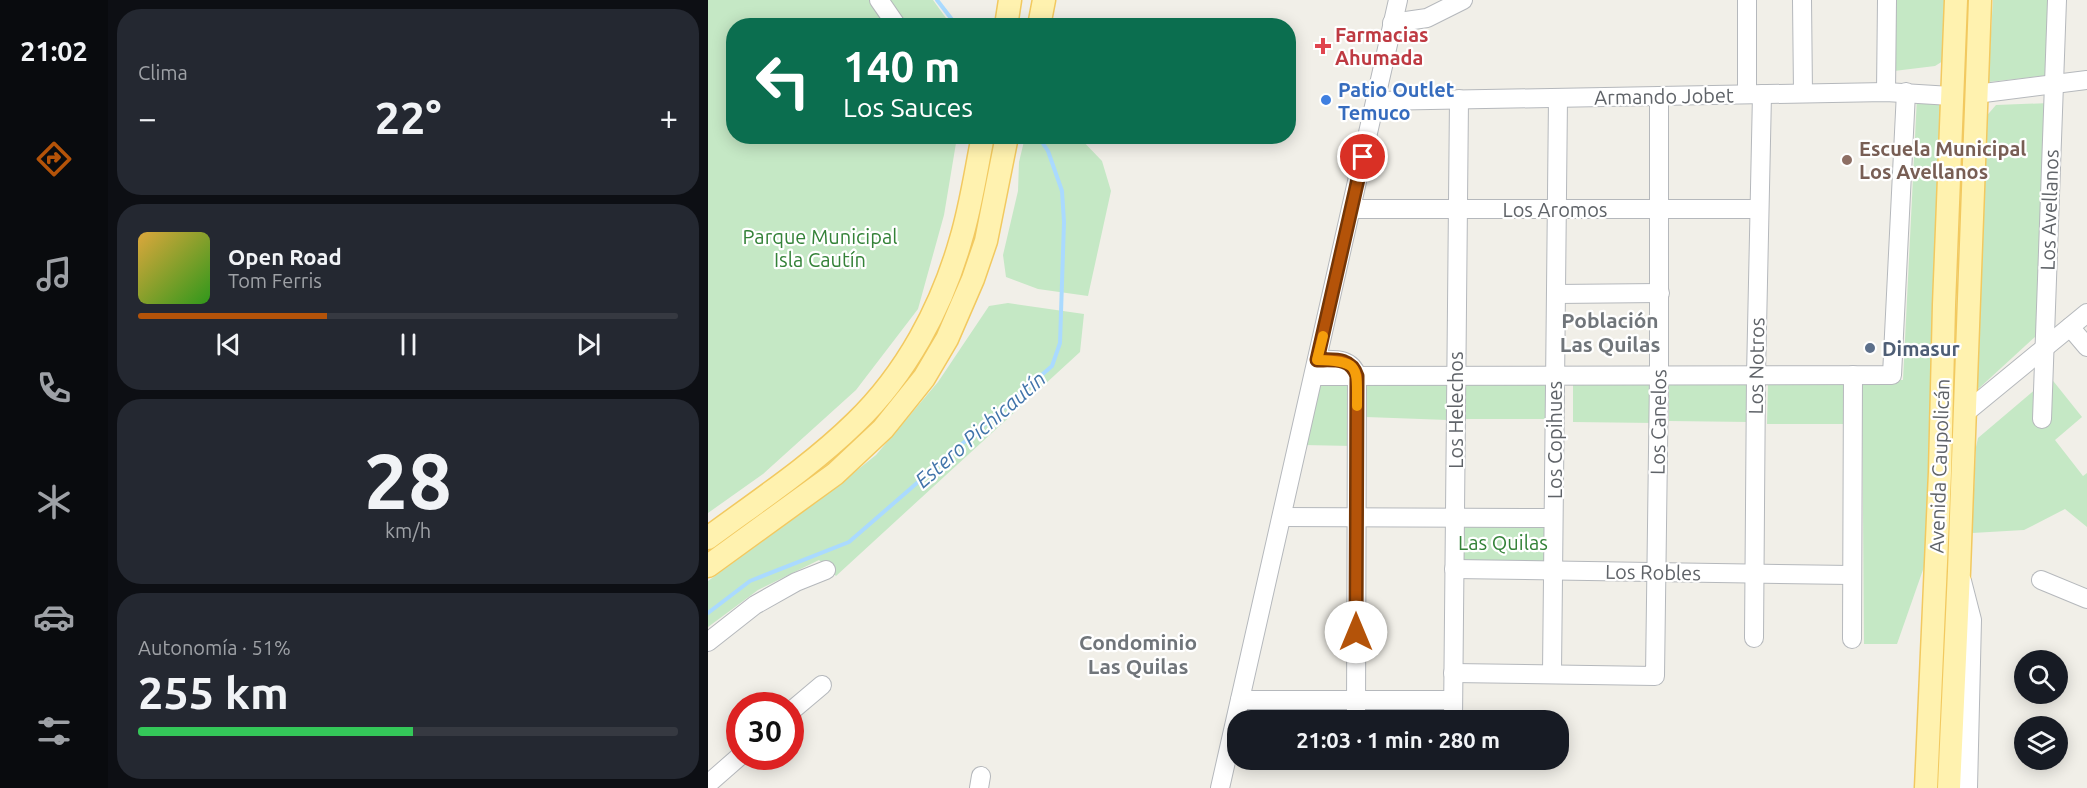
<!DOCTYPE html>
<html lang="es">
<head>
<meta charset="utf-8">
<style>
  body { margin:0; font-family:Ubuntu,sans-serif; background:#242831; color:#f1f3f6; height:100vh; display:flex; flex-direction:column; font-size:22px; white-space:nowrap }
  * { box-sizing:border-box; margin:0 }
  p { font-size:20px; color:#9ea1a6 }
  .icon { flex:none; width:33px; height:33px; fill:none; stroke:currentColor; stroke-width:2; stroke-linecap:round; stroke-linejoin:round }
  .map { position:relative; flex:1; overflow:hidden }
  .side { display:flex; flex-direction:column; gap:9px; padding:9px; background:#0d0f14; width:600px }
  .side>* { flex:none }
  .top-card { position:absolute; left:18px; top:18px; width:570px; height:126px; border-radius:24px; box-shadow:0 3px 15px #0003; background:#0b6e4f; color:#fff; overflow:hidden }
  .fabs { position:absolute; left:1306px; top:650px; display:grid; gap:12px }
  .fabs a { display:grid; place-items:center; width:54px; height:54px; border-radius:50%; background:#171b24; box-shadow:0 3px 15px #0003; font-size:30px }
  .speed { position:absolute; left:18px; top:692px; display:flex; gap:12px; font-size:30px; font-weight:700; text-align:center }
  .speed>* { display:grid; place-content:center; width:78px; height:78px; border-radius:50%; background:#171b24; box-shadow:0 3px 15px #0003; line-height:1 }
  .speed .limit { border:9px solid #d22; background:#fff; color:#111 }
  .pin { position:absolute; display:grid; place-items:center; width:51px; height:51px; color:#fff; margin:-26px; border:3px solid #fff; border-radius:50%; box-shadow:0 2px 6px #0007 }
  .me { position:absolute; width:66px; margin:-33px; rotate:0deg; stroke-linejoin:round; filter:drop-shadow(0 0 4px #0008) }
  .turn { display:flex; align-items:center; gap:21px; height:126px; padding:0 18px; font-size:27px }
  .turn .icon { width:78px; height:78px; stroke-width:2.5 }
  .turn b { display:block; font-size:42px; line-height:51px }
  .big { font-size:45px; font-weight:700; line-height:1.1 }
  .side .widget { flex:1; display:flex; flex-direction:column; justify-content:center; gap:9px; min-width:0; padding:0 21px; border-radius:24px; background:#242831 }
  .side .dial { align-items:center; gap:0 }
  .dial b { font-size:78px; line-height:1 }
  .song { display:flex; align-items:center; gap:18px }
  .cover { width:72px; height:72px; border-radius:9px; background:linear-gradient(135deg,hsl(40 70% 55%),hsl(110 70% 35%)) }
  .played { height:6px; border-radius:3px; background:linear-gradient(90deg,#b45309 35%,#363941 35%) }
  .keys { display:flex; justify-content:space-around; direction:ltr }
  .heat { display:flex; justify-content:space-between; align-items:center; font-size:33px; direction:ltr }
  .charge { height:9px; border-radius:4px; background:linear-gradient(90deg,#34c759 51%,#363941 0) }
  .trip { position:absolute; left:519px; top:710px; width:342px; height:60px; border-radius:24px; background:#171b24; box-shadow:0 3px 15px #0003; font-weight:700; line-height:60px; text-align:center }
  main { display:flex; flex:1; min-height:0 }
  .menu { display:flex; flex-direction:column; width:108px; justify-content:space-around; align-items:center; background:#090b0e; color:#9ea1a6 }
  .menu .icon { width:42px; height:42px }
  .menu .active { color:#b45309 }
  .menu b { font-size:27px; color:#f1f3f6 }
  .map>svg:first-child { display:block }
  .green { fill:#c5e8c5 }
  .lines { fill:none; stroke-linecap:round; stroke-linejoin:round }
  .stream { stroke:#aadaff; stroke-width:4 }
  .minor-casing { stroke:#b5b8bc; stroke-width:20 }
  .major-casing { stroke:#f2c960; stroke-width:25 }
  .minor { stroke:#fff; stroke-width:18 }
  .major { stroke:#fff2af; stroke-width:22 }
  .route-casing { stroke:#753606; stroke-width:15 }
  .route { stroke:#b45309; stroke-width:10 }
  .slow { stroke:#f59e0b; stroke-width:10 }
  .health-dot { fill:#e0444e; stroke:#fff; stroke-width:2 }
  .shop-dot { fill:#3f7fe0; stroke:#fff; stroke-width:2 }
  .education-dot { fill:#8d6e63; stroke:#fff; stroke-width:2 }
  .service-dot { fill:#5c6f8a; stroke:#fff; stroke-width:2 }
  .labels { text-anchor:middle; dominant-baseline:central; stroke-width:4.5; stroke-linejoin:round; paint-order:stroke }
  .health-label { font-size:20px; font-weight:bold; fill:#be3a42; stroke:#fff; text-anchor:start }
  .shop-label { font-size:20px; font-weight:bold; fill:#366cbe; stroke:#fff; text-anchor:start }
  .street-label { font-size:20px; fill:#5f6368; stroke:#fff }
  .education-label { font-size:20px; font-weight:bold; fill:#785e54; stroke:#fff; text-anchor:start }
  .park-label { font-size:20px; fill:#348238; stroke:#fff }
  .service-label { font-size:20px; font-weight:bold; fill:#4e5e75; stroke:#fff; text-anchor:start }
  .neighbourhood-label { font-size:21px; font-weight:bold; fill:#70757a; stroke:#fff }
  .water-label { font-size:21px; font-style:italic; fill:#4174aa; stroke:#fff }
</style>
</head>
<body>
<main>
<nav class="menu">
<b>21:02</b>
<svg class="icon active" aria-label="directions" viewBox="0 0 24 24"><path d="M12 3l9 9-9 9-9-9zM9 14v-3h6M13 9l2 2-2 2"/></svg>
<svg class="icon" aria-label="music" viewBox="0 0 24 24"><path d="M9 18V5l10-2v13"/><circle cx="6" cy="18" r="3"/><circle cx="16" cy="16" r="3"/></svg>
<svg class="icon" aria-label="phone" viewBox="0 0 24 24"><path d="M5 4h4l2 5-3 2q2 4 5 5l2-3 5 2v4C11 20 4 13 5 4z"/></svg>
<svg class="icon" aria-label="climate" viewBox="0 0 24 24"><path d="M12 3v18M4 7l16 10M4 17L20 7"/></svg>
<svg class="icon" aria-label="car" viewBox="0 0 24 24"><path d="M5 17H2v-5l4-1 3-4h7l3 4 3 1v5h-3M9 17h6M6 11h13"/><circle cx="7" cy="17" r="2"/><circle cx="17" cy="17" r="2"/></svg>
<svg class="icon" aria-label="filters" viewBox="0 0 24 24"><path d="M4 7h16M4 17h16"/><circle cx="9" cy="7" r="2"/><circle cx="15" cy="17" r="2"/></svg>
</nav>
<section class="side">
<div class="widget"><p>Clima</p>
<div class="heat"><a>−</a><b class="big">22°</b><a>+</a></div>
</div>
<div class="widget">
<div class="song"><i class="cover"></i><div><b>Open Road</b><p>Tom Ferris</p></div></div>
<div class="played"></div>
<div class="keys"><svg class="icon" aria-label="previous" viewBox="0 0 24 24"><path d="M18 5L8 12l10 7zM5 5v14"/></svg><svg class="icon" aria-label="pause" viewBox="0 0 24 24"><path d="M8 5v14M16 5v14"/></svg><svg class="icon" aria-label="next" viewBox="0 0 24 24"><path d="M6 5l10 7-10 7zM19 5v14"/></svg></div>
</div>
<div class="widget dial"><b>28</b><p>km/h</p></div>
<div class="widget"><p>Autonomía · 51%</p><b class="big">255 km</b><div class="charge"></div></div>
</section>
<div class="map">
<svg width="1379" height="788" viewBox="0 0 1379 788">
  <rect width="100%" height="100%" fill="#f1efe8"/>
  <!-- green -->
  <g class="green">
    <polygon points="0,0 225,0 243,25 26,26 26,136 249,137 236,215 210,309 148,390 55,474 0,513"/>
    <polygon points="1187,0 1242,0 1235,61 1227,66 1186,71"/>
    <polygon points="1285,0 1345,0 1343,75 1280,82"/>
    <polygon points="1209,97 1235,98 1217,564 1189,644 1156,644 1154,379 1195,380"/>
    <polygon points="1342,103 1328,336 1268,391 1275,120 1288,105"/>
    <polygon points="317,137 371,137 394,161 403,191 380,296 330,289 298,277 295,255 310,191 311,162"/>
    <polygon points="300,303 376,314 372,352 128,576 111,560 50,590 0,627 0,581 113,499 168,455 230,382 281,306"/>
    <polygon points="1342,377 1374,417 1347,440 1375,476 1379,473 1379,527 1357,509 1316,530 1264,533 1268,447 1270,438"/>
    <polygon points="865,380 948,380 947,423 865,422"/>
    <polygon points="961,380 1042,383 1042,422 961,421"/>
    <polygon points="609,381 645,382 645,446 595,445"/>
    <polygon points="658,383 741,385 740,420 658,417"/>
    <polygon points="755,383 839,383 839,419 754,419"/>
    <polygon points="1060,384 1138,385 1138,424 1059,424"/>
    <polygon points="750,521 840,522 840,564 749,562"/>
  </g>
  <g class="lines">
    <!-- stream -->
    <g class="stream">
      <polyline points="229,0 249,26"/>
      <polyline points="0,613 42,581 141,542 344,366 352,343 356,222 354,191 340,151 330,136"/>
    </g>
    <!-- minor casing -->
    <g class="minor-casing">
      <g id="minor">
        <polyline points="171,0 189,26"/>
        <polyline points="1039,0 1039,94"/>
        <polyline points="1094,0 1095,93"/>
        <polyline points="684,23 719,18 755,0"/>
        <polyline points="1178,92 1179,0"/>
        <polyline points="1268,94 1379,80"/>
        <polyline points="668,101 1178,92 1243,96"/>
        <polyline points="643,209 1050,209"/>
        <polyline points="848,294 952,293"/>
        <polyline points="1362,327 1379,347"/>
        <path d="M609,360C626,360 643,357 649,376L648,720"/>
        <polyline points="606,376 1184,375 1198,92"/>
        <polyline points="1256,414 1379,313"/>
        <polyline points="1334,419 1349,0"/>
        <polyline points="574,517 845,518"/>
        <polyline points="746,569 1143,575"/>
        <polyline points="1333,580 1379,599"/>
        <polyline points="1254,581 1264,620 1260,788"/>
        <polyline points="1046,638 1048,376 1054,94"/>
        <polyline points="1144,639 1145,375"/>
        <polyline points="0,642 47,605 88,582 118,570"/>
        <polyline points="745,673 947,676 951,376 951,96"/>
        <polyline points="844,673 850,98"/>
        <polyline points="532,700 745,700"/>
        <polyline points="82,712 114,685"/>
        <polyline points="745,720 751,99"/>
        <polyline points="0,784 32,756"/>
        <polyline points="271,788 273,776"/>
        <polyline points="512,788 690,0"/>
      </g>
    </g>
    <!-- major casing -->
    <g class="major-casing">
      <g id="major">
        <polyline points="298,26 302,0"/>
        <polyline points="331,26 336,0"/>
        <path d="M0,538C50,501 103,466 147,423C198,374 234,307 253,239C263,206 268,170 275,136"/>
        <polyline points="0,566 127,474 175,429 216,378 239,339 265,279 278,241 299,136"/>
        <polyline points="1218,788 1232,472 1236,305 1248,0"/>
        <polyline points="1241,788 1251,571 1272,0"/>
      </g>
    </g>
    <!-- minor -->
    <use href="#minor" class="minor"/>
    <!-- major -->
    <use href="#major" class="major"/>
  </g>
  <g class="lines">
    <!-- route casing -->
    <g class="route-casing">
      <path id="route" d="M648,632L649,376C643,357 626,360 609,360L655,157"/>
    </g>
    <!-- route -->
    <use href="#route" class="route"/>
    <!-- slow -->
    <path class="slow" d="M615,336L609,360C652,361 649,366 649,406"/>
  </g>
  <!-- markers -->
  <path class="health-dot" d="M612 37h6v6h6v6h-6v6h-6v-6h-6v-6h6z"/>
  <circle class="shop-dot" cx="618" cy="100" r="6"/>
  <circle class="education-dot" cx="1139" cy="160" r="6"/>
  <circle class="service-dot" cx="1162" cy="348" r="6"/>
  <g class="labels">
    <!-- health labels -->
    <g class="health-label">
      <text x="627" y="34">Farmacias<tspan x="627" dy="23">Ahumada</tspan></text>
    </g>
    <!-- shop labels -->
    <g class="shop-label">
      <text x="630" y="89">Patio Outlet<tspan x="630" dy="23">Temuco</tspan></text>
    </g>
    <!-- street labels -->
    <g class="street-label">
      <text transform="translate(956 96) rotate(-1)">Armando Jobet</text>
      <text x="847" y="209">Los Aromos</text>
      <text transform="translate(1341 210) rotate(-88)">Los Avellanos</text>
      <text transform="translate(1048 366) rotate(-89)">Los Notros</text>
      <text transform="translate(747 410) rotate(-90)">Los Helechos</text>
      <text transform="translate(950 422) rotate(-89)">Los Canelos</text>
      <text transform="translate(846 440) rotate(-90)">Los Copihues</text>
      <text transform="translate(1231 466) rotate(-88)">Avenida Caupolicán</text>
      <text transform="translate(945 572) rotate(1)">Los Robles</text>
    </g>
    <!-- education labels -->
    <g class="education-label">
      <text x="1151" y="148">Escuela Municipal<tspan x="1151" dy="23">Los Avellanos</tspan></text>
    </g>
    <!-- park labels -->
    <g class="park-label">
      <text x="112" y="236">Parque Municipal<tspan x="112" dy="23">Isla Cautín</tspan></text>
      <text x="795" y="542">Las Quilas</text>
    </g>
    <!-- service labels -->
    <g class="service-label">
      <text x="1174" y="348">Dimasur</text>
    </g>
    <!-- neighbourhood labels -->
    <g class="neighbourhood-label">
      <text x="902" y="320">Población<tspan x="902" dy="24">Las Quilas</tspan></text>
      <text x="430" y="642">Condominio<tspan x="430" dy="24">Las Quilas</tspan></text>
    </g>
    <!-- water labels -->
    <g class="water-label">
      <text transform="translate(272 429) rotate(-41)">Estero Pichicautín</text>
    </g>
  </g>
</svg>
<div class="fabs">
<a><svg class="icon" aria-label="search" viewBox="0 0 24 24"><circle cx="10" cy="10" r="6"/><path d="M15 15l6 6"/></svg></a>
<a><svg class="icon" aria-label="layers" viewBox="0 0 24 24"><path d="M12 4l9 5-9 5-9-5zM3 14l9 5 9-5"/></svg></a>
</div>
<div class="speed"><div class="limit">30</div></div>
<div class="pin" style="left:655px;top:157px;background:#d93025"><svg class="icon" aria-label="arrive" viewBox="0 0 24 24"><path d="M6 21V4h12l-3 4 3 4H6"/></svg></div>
<svg class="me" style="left:648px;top:632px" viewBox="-20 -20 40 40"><circle r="19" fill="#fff"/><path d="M0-13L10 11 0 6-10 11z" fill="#b45309"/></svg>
<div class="trip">21:03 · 1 min · 280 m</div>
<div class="top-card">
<div class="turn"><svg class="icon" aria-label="left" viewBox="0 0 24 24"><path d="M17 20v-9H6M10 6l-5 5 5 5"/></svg><div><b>140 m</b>Los Sauces</div></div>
</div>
</div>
</main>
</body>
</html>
